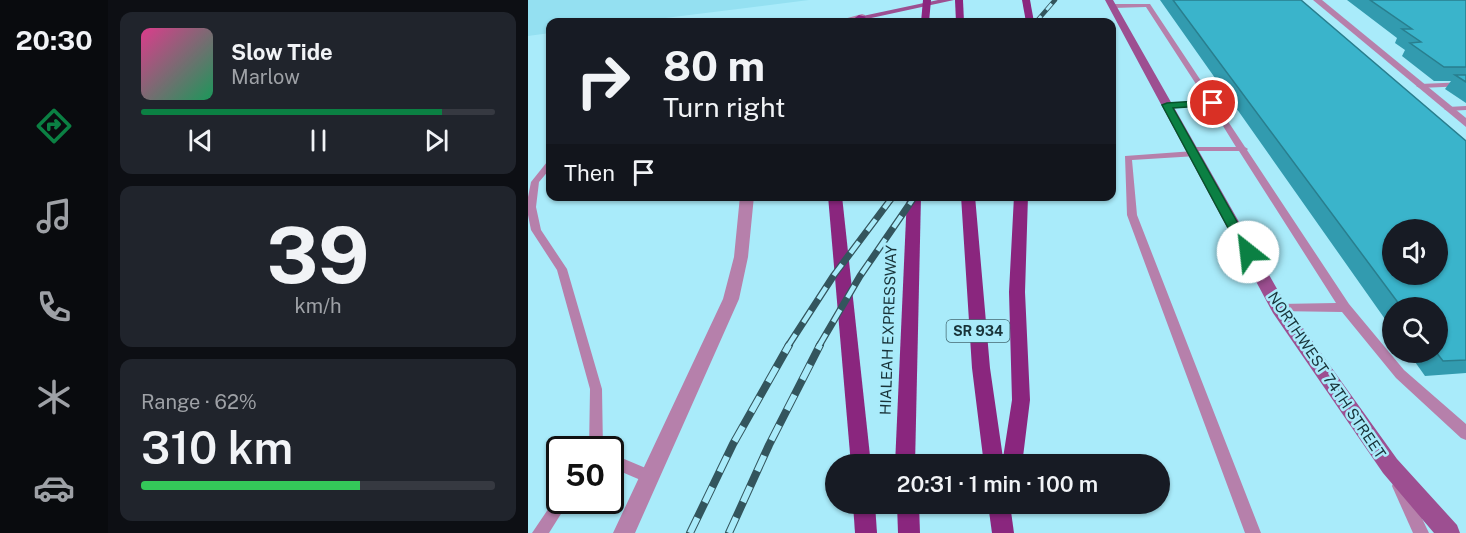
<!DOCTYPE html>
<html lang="en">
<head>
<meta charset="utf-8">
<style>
  body { margin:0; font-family:"Public Sans",sans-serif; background:#20242c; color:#f1f3f6; height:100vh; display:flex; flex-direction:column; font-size:22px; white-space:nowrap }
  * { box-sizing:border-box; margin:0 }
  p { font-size:20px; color:#9ea1a6 }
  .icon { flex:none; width:33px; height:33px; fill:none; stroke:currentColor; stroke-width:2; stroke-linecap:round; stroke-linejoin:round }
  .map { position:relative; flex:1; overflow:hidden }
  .panel { display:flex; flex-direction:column; gap:12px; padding:12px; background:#0d0f14; width:420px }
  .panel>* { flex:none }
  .banner { position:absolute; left:18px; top:18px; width:570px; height:183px; border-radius:12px; box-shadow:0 2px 4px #0004; background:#171b24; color:#f1f3f6; overflow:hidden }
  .controls { position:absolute; left:854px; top:219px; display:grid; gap:12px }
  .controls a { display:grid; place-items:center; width:66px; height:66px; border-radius:50%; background:#171b24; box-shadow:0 2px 4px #0004; font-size:30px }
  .speed { position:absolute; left:18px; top:436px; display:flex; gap:12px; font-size:30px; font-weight:700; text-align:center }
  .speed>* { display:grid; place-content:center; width:78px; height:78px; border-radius:50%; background:#171b24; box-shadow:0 2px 4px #0004; line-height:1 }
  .speed .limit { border:3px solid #111; border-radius:9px; background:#fff; color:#111 }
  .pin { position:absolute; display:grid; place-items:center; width:51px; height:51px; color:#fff; margin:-26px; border:3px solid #fff; border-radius:50%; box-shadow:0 2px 6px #0007 }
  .me { position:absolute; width:66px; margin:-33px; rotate:331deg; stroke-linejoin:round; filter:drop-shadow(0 0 4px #0008) }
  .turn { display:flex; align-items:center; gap:21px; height:126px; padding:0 18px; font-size:27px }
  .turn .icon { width:78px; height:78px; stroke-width:2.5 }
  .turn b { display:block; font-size:42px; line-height:51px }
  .then { display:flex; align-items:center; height:57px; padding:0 18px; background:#0003; gap:12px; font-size:22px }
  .big { font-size:45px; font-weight:600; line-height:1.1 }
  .panel .tile { flex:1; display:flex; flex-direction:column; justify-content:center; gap:9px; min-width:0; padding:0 21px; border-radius:12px; background:#20242c }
  .panel .dial { align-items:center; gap:0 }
  .dial b { font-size:78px; line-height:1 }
  .song { display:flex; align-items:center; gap:18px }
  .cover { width:72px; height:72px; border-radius:9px; background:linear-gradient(135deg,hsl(330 70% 55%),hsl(150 70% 35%)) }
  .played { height:6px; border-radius:3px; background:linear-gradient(90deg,#0b8043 85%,#363941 85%) }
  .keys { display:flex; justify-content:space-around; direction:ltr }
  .charge { height:9px; border-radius:4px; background:linear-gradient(90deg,#34c759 62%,#363941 0) }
  .trip { position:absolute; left:297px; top:454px; width:345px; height:60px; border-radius:30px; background:#171b24; box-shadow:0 2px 4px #0004; font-weight:600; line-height:60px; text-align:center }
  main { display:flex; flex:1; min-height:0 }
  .tabs { display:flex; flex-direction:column; width:108px; justify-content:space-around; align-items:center; background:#090b0e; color:#9ea1a6 }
  .tabs .icon { width:42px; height:42px }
  .tabs .on { color:#0b8043 }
  .tabs b { font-size:27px; color:#f1f3f6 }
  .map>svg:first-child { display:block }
  .built { fill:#94e0f1 }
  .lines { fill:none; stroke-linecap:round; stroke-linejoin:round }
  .lane { fill:#b680ab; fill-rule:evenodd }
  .street { fill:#b680ab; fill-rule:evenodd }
  .secondary { fill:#9d4f91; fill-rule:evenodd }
  .primary { fill:#8a267e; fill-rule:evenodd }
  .rail-far3-casing { stroke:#33555d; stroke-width:4.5 }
  .rail-far2-casing { stroke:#33555d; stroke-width:5 }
  .rail-far1-casing { stroke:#33555d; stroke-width:7 }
  .rail-casing { stroke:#33555d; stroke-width:8 }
  .rail-far3 { stroke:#a9ebfa; stroke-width:3; stroke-dasharray:8; stroke-linecap:butt }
  .rail-far2 { stroke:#a9ebfa; stroke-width:4; stroke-dasharray:10; stroke-linecap:butt }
  .rail-far1 { stroke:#a9ebfa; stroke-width:4.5; stroke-dasharray:14; stroke-linecap:butt }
  .rail { stroke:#a9ebfa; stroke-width:6; stroke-dasharray:17; stroke-linecap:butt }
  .wall { fill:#329baf }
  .building { fill:#3ab4cb; stroke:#297e8e; stroke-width:1.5; fill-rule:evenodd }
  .route { fill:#0b8043; stroke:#07532c; stroke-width:1.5 }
  .labels { text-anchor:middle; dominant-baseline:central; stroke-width:5; stroke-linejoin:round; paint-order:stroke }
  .shield { fill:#a9ebfa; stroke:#446a73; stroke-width:1.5 }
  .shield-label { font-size:14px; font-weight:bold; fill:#183339 }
  .street-label { font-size:15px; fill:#183339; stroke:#a9ebfa }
</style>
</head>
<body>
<main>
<nav class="tabs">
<b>20:30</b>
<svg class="icon on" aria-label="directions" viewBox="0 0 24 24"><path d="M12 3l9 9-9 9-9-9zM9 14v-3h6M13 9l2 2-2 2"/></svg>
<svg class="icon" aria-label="music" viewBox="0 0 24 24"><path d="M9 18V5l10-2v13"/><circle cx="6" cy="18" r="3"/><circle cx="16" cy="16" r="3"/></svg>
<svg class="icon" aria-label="phone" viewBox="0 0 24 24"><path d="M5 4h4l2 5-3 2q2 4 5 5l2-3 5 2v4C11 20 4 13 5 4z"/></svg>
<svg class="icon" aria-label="climate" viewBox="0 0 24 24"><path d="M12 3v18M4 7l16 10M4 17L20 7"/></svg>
<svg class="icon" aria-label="car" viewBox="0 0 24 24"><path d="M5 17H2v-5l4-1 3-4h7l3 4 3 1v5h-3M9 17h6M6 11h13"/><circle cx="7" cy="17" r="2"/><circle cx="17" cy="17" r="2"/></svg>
</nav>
<section class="panel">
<div class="tile">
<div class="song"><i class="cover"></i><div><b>Slow Tide</b><p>Marlow</p></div></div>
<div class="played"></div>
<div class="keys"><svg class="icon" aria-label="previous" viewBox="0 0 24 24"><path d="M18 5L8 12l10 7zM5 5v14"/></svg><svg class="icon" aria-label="pause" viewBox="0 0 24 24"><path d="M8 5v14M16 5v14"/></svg><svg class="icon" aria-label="next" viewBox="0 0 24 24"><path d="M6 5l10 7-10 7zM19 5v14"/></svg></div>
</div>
<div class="tile dial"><b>39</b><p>km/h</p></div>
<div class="tile"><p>Range · 62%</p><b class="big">310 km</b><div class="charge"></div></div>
</section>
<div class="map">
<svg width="938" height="533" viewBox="0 0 938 533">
  <rect width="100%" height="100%" fill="#a9ebfa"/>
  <!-- built -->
  <polygon class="built" points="0,0 281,0 105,22 22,22 22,33 0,36"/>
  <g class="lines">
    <!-- lane -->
    <g class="lane">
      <polygon points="622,4 717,147 720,149 719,150 821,304 876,370 938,424 938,440 933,438 868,378 814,312 747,311 745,308 747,305 751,304 808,303 711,151 666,151 670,154 669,156 604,160 609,215 733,533 717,533 599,215 597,156 666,151 659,149 663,147 708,147 682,105 639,107 635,105 639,103 679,101 618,7 585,8 582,6 585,4"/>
      <polygon points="938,82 938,86 892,88 888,86 892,84"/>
      <polygon points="938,106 938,110 920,111 916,109 920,107"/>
      <polygon points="22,161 22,169 11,182 8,207 13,230 39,269 74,389 75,450 61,450 62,389 29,270 3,230 0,215 0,197 3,182 19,162"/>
      <polygon points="82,453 127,472 129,477 127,482 122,484 82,467"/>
      <polygon points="871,479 876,481 901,533 885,533 864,486 866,481"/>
      <polygon points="32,495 32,501 41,501 21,533 4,533 29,496"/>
    </g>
    <!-- street -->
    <g class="street">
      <polygon points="785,0 794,0 938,118 938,127"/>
      <polygon points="334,14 337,15 337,19 319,22 305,22"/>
      <polygon points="212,196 226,196 220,257 211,299 107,533 85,533 195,299 206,257"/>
    </g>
    <!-- secondary -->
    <g class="secondary">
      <polygon points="410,0 426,0 334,20 330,17"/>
      <polygon points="577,0 585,0 757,303 869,459 929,525 932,533 906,533 855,473 745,313"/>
    </g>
    <!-- primary -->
    <g class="primary">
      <polygon points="395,0 403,0 401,22 393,22"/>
      <polygon points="427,0 435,0 436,22 428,22"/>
      <polygon points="494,0 502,0 506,22 498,22"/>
      <polygon points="331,15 338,17 330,22 321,22"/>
      <polygon points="300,196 314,196 343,465 323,465"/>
      <polygon points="379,196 393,196 387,465 367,465"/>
      <polygon points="433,196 447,196 462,368 475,458 484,400 481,292 486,196 500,196 497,292 502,400 494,465 456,465 444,368"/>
      <polygon points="325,504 347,504 349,533 327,533"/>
      <polygon points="369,504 391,504 392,533 370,533"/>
      <polygon points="460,504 482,504 486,533 464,533"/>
    </g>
    <!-- rail-far3 casing -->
    <g class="rail-far3-casing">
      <polyline id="rail-far3" points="508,22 527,0"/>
    </g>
    <!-- rail-far2 casing -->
    <g class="rail-far2-casing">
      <g id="rail-far2">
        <polyline points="362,201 366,196"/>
        <polyline points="383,201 387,196"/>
      </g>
    </g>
    <!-- rail-far1 casing -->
    <g class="rail-far1-casing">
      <g id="rail-far1">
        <polyline points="260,346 306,275 363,199"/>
        <polyline points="291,346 332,276 385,199"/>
      </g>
    </g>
    <!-- rail casing -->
    <g class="rail-casing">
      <g id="rail">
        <polyline points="162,533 205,444 261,345"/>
        <polyline points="201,533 241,445 292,345"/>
      </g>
    </g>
    <!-- rail-far3 -->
    <use href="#rail-far3" class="rail-far3"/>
    <!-- rail-far2 -->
    <use href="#rail-far2" class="rail-far2"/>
    <!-- rail-far1 -->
    <use href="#rail-far1" class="rail-far1"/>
    <!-- rail -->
    <use href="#rail" class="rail"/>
  </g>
  <!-- wall -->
  <g class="wall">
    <polygon points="632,0 773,0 938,141 938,373 897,376 880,352 909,352 909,308 864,308 864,329"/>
    <polygon points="819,0 938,0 938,103 917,89 923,81 906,81 874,56 877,50 867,43 869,38"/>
  </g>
  <!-- building -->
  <g class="building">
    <path d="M645,0H773L938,141V360L915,361L908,352H909V308H874ZM864,230H909V274H864Z"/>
    <polygon points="842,0 938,0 938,67 916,67 882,43 893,42 874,29 884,29"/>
    <polygon points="927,75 938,75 938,82"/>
  </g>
  <!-- route -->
  <polygon class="route" points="685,100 690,103 689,105 645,108 726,252 720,257 713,252 634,105 639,103"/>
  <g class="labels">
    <!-- shield labels -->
    <rect class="shield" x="418.5" y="320" width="63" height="22" rx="4.5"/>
    <g class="shield-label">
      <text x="450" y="331">SR 934</text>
    </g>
    <!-- street labels -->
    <g class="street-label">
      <text transform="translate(360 330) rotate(-88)">HIALEAH EXPRESSWAY</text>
      <text transform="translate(799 375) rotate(56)">NORTHWEST 74TH STREET</text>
    </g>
  </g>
</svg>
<div class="controls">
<a><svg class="icon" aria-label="sound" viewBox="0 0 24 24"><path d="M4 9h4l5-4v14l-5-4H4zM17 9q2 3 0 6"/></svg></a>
<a><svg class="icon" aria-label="search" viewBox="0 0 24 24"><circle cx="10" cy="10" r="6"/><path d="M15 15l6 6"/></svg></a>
</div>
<div class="speed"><div class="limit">50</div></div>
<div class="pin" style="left:685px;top:103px;background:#d93025"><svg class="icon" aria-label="arrive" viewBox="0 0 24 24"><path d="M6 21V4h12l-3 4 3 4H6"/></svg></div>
<svg class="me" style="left:720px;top:252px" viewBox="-20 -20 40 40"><circle r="19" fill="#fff"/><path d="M0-13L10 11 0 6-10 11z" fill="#0b8043"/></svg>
<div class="trip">20:31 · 1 min · 100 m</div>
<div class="banner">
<div class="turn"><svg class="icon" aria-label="right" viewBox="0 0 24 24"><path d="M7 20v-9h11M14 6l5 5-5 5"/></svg><div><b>80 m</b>Turn right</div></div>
<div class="then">Then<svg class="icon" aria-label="arrive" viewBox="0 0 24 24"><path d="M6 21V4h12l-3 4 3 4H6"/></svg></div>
</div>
</div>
</main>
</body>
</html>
